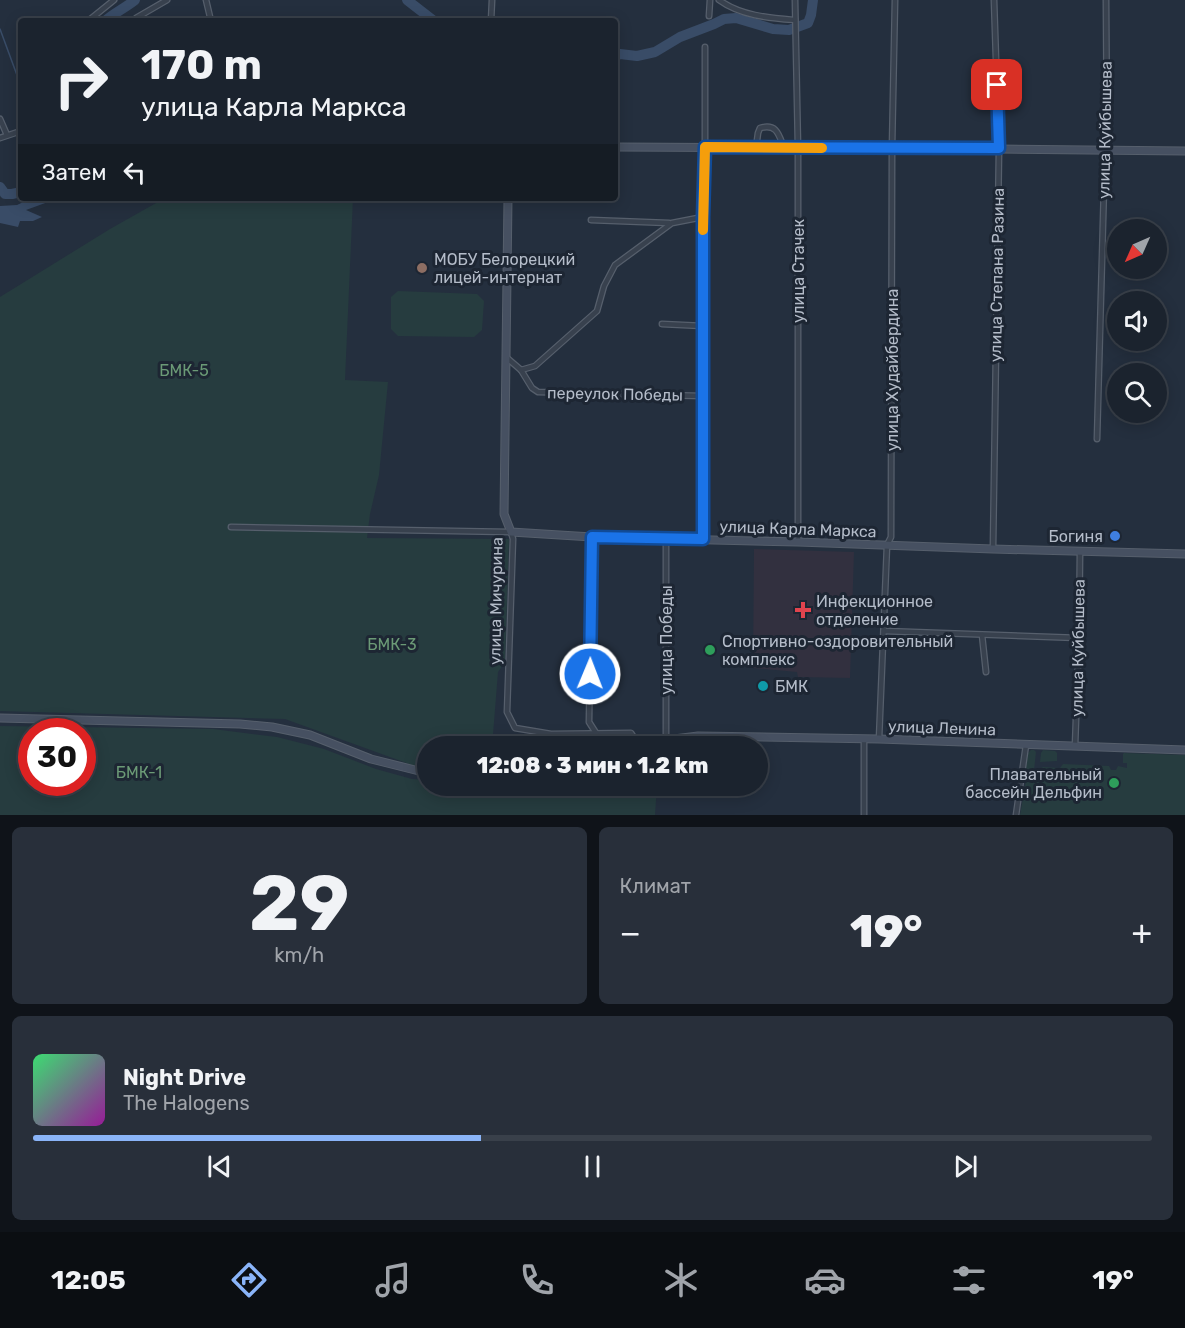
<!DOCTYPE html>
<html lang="ru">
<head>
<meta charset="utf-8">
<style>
  body { margin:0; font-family:Rubik,sans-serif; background:#282f3a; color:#f1f3f6; height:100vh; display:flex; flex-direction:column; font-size:22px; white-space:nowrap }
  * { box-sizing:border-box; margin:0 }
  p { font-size:20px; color:#a0a4aa }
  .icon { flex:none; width:33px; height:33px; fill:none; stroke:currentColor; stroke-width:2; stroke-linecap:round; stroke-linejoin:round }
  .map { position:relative; height:815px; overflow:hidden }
  .panel { display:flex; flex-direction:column; gap:12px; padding:12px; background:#0f1319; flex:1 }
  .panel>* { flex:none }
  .banner { position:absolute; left:18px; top:18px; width:600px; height:183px; border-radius:6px; box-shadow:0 3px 15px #0003,0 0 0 2px #39404a; background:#1b232e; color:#f1f3f6; overflow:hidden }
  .needle { width:39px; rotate:225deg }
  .tools { position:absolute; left:1107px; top:219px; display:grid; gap:12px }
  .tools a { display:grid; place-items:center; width:60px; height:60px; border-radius:50%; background:#1b232e; box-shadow:0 3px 15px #0003,0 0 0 2px #39404a; font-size:30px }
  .speed { position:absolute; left:18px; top:718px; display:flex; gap:12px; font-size:30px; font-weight:700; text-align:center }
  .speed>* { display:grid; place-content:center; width:78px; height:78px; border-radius:50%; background:#1b232e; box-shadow:0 3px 15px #0003,0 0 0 2px #39404a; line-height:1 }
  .speed .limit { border:9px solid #d22; background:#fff; color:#111 }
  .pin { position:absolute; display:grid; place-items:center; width:51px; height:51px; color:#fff; margin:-26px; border-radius:12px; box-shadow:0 3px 9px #0006 }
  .me { position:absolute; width:66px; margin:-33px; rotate:1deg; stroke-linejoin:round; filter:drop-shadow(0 0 4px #0008) }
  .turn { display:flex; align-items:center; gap:21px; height:126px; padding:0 24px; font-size:27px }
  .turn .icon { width:78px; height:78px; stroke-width:2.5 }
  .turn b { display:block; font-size:42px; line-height:51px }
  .then { display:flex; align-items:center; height:57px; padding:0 24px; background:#0003; gap:12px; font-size:22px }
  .big { font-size:45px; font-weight:800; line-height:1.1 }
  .panel .tile { flex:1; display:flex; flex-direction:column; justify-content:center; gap:9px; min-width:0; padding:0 21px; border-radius:9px; background:#282f3a }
  .panel .dial { align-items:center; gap:0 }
  .dial b { font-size:78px; line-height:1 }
  .song { display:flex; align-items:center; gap:18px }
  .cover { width:72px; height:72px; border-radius:9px; background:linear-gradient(135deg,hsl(140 70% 55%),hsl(300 70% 35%)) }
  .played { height:6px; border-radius:3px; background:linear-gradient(90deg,#8ab4f8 40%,#39404a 40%) }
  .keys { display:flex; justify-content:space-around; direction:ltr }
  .heat { display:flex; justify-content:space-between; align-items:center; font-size:33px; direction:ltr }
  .panel .tiles { flex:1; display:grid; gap:12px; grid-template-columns:1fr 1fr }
  .tile:last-child { grid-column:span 2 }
  .trip { position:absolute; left:417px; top:736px; width:351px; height:60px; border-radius:30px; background:#1b232e; box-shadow:0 3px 15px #0003,0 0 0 2px #39404a; font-weight:800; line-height:60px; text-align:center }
  .dock { display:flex; height:96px; justify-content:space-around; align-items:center; background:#0b0e12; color:#a0a4aa }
  .dock .icon { width:42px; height:42px }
  .dock .on { color:#8ab4f8 }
  .dock b { font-size:27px; color:#f1f3f6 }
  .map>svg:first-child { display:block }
  .medical { fill:#32303f }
  .green { fill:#263c3f; fill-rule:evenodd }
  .water { fill:#394c67 }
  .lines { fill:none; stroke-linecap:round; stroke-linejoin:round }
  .stream { stroke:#394c67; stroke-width:1.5 }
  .river { stroke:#394c67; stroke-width:10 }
  .street-casing { stroke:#565f6c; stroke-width:7 }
  .secondary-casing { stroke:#565f6c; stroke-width:9 }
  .street { stroke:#38414e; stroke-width:4.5 }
  .secondary { stroke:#465061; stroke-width:7 }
  .route-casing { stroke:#114b97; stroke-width:15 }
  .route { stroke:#1a73e8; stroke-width:10 }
  .slow { stroke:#f59e0b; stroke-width:10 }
  .education-dot { fill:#8d6e63; stroke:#1d2633; stroke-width:2 }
  .shop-dot { fill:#3f7fe0; stroke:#1d2633; stroke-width:2 }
  .health-dot { fill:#e0444e; stroke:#1d2633; stroke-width:2 }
  .leisure-dot { fill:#2e9e5b; stroke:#1d2633; stroke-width:2 }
  .culture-dot { fill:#0f9aa8; stroke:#1d2633; stroke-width:2 }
  .labels { text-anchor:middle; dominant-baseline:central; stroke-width:6; stroke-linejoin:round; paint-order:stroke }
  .street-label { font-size:16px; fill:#b4bcc9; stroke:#1d2633 }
  .poi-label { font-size:16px; fill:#b4bcc9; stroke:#1d2633; text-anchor:start }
  .park-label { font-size:16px; fill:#6b9a76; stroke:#1d2633 }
</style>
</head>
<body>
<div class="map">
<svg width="1185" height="815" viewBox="0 0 1185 815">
  <rect width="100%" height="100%" fill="#242f3e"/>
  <!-- medical -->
  <polygon class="medical" points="754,549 854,552 850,678 798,677 797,672 753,668"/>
  <!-- green -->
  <g class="green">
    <polygon points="165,198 353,198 345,380 388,382 379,475 370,514 367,538 509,539 505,662 498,672 492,747 428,747 427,765 412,765 285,719 0,711 0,297 110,229"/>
    <polygon points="398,291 477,294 484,301 482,330 474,337 398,336 391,329 391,297"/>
    <path d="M0,726L213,729L277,737L324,749L376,769L412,779L427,780L428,786H657L655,815H0ZM32,732H82V783H32Z"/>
    <polygon points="1031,750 1034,750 1036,752 1034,770 1029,770 1029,778 1034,778 1034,781 1039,781 1040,769 1043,767 1060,768 1063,764 1109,766 1111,770 1116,770 1118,766 1127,768 1127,763 1123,763 1123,754 1124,753 1185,755 1185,815 1020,815 1026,781 1024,780 1028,753"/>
    <polygon points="1043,750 1055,751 1057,753 1057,761 1040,762 1041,753"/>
  </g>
  <!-- water -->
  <polygon class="water" points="32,198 59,198 26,210 42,217 33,221 20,221 18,227 0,223 0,206 17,205"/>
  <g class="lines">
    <!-- stream -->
    <polyline class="stream" points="0,29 21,86"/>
    <!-- river -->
    <g class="river">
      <polyline points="407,0 434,21"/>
      <path d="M105,21C114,13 125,8 135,0"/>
      <polyline points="615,56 620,54 637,56 655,52 680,37 714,24 724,19 736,18 773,29 789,30 808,23 811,15 813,0"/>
      <polyline points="0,187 5,194 12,194 21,192"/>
    </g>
    <!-- street casing -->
    <g class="street-casing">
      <g id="street">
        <polyline points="206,0 211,21"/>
        <path d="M719,0C741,16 770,18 795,20"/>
        <polyline points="795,0 798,148 798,542"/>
        <polyline points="709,16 710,0"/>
        <polyline points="136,18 167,0"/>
        <polyline points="88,21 114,0"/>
        <polyline points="491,21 492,0"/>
        <polyline points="0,119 7,135"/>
        <polyline points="0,138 21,131"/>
        <path d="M756,148L758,133L760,128C777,123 779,135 784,148"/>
        <polyline points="591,220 669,223"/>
        <polyline points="662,324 703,326"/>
        <polyline points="507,358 521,370 532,388 538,392 703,396"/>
        <polyline points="521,370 535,366 597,311 604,286 615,265 672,223 703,217"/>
        <polyline points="1097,439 1105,150 1107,135 1106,0"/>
        <polyline points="231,527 511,532 513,539 507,712 515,728 551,734 631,733 640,747"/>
        <polyline points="592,537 589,722 596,733"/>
        <polyline points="703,539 703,217 705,147 705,47"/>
        <polyline points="993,549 999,149 994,0"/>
        <polyline points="884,631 1079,638"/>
        <polyline points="982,635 986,672"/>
        <polyline points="864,739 864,815"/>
        <polyline points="879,739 887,545 891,537 892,148 895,0"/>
        <polyline points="666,740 666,539"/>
        <polyline points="1075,746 1079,638 1080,551"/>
        <polyline points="1016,815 1026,745"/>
      </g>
    </g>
    <!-- secondary casing -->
    <g class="secondary-casing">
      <g id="secondary">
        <polyline points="615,147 999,149 1185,151"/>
        <polyline points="508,198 504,514 511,532 592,537 798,542 993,549 1185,554"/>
        <polyline points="0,718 240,724 272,727 310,735 371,759 419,771 428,772"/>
        <polyline points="638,747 666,740 698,736 879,739 1185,750"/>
      </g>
    </g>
    <!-- street -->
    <use href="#street" class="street"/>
    <!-- secondary -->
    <use href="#secondary" class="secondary"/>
  </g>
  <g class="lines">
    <!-- route casing -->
    <g class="route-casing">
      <polyline id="route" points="590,674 592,537 703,539 703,217 705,147 999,148 997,85"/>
    </g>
    <!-- route -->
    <use href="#route" class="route"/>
    <!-- slow -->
    <polyline class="slow" points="703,230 705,147 822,148"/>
  </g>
  <!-- markers -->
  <circle class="education-dot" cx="422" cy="268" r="6"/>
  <circle class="shop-dot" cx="1115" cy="536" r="6"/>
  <path class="health-dot" d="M800 601h6v6h6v6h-6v6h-6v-6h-6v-6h6z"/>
  <g class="leisure-dot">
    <circle cx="710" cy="650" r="6"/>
    <circle cx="1114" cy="783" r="6"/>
  </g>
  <circle class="culture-dot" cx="763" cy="686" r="6"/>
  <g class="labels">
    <!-- street labels -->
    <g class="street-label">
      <text transform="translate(1105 130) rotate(-89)">улица Куйбышева</text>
      <text transform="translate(798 271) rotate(-90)">улица Стачек</text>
      <text transform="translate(997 275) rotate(-89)">улица Степана Разина</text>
      <text transform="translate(892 370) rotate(-90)">улица Худайбердина</text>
      <text transform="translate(615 394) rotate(1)">переулок Победы</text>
      <text transform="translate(798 529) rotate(2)">улица Карла Маркса</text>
      <text transform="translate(496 601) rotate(-89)">улица Мичурина</text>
      <text transform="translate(666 640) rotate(-90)">улица Победы</text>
      <text transform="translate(1078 648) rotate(-89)">улица Куйбышева</text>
      <text transform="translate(942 728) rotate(2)">улица Ленина</text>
    </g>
    <!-- poi labels -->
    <g class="poi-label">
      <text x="434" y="259">МОБУ Белорецкий<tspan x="434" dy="18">лицей-интернат</tspan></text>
      <text x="1103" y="536" text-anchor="end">Богиня</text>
      <text x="816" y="601">Инфекционное<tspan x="816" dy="18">отделение</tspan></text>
      <text x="722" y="641">Спортивно-оздоровительный<tspan x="722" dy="18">комплекс</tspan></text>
      <text x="775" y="686">БМК</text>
      <text x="1102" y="774" text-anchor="end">Плавательный<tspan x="1102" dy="18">бассейн Дельфин</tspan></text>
    </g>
    <!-- park labels -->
    <g class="park-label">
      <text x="184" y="370">БМК-5</text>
      <text x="392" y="644">БМК-3</text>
      <text x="139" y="772">БМК-1</text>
    </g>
  </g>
</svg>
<div class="tools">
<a><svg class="needle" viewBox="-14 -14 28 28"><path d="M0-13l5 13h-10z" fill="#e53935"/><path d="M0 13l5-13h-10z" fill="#a0a4aa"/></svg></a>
<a><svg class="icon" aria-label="sound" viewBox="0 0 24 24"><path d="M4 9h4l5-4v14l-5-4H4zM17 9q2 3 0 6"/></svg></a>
<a><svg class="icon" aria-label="search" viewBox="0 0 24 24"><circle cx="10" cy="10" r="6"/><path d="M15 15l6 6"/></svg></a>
</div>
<div class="speed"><div class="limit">30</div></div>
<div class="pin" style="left:997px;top:85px;background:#d93025"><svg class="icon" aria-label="arrive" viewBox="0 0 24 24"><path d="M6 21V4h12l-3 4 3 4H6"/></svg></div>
<svg class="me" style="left:590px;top:674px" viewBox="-20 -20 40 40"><circle r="17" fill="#1a73e8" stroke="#fff" stroke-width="3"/><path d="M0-11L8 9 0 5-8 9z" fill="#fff"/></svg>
<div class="trip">12:08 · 3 мин · 1.2 km</div>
<div class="banner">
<div class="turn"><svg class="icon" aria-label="right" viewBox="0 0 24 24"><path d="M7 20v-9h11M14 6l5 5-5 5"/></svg><div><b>170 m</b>улица Карла Маркса</div></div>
<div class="then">Затем<svg class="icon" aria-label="left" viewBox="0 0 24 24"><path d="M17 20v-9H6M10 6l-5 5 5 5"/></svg></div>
</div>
</div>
<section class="panel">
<div class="tiles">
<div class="tile dial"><b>29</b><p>km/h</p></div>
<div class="tile"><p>Климат</p>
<div class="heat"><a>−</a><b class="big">19°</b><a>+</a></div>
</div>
<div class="tile">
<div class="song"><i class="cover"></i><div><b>Night Drive</b><p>The Halogens</p></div></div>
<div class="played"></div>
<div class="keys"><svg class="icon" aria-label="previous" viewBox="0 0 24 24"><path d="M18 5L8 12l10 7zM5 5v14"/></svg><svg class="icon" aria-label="pause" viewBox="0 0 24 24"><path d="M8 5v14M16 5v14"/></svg><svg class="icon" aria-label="next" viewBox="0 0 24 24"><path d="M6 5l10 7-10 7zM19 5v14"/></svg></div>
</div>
</div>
</section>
<nav class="dock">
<b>12:05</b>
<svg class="icon on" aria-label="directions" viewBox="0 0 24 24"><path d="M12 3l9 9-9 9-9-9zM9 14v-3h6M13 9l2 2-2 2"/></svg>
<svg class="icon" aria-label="music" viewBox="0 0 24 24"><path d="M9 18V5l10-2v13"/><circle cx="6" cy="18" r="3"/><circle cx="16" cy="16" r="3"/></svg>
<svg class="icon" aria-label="phone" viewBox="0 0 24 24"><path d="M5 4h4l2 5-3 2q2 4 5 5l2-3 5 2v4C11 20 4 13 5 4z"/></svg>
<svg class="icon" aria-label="climate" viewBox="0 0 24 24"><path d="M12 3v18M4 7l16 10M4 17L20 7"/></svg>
<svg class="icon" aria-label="car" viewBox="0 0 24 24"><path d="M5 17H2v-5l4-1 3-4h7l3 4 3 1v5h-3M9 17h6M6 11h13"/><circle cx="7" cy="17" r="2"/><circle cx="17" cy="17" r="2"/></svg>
<svg class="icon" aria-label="filters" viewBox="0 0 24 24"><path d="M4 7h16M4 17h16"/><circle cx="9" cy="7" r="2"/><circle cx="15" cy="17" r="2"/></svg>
<b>19°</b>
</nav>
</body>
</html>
